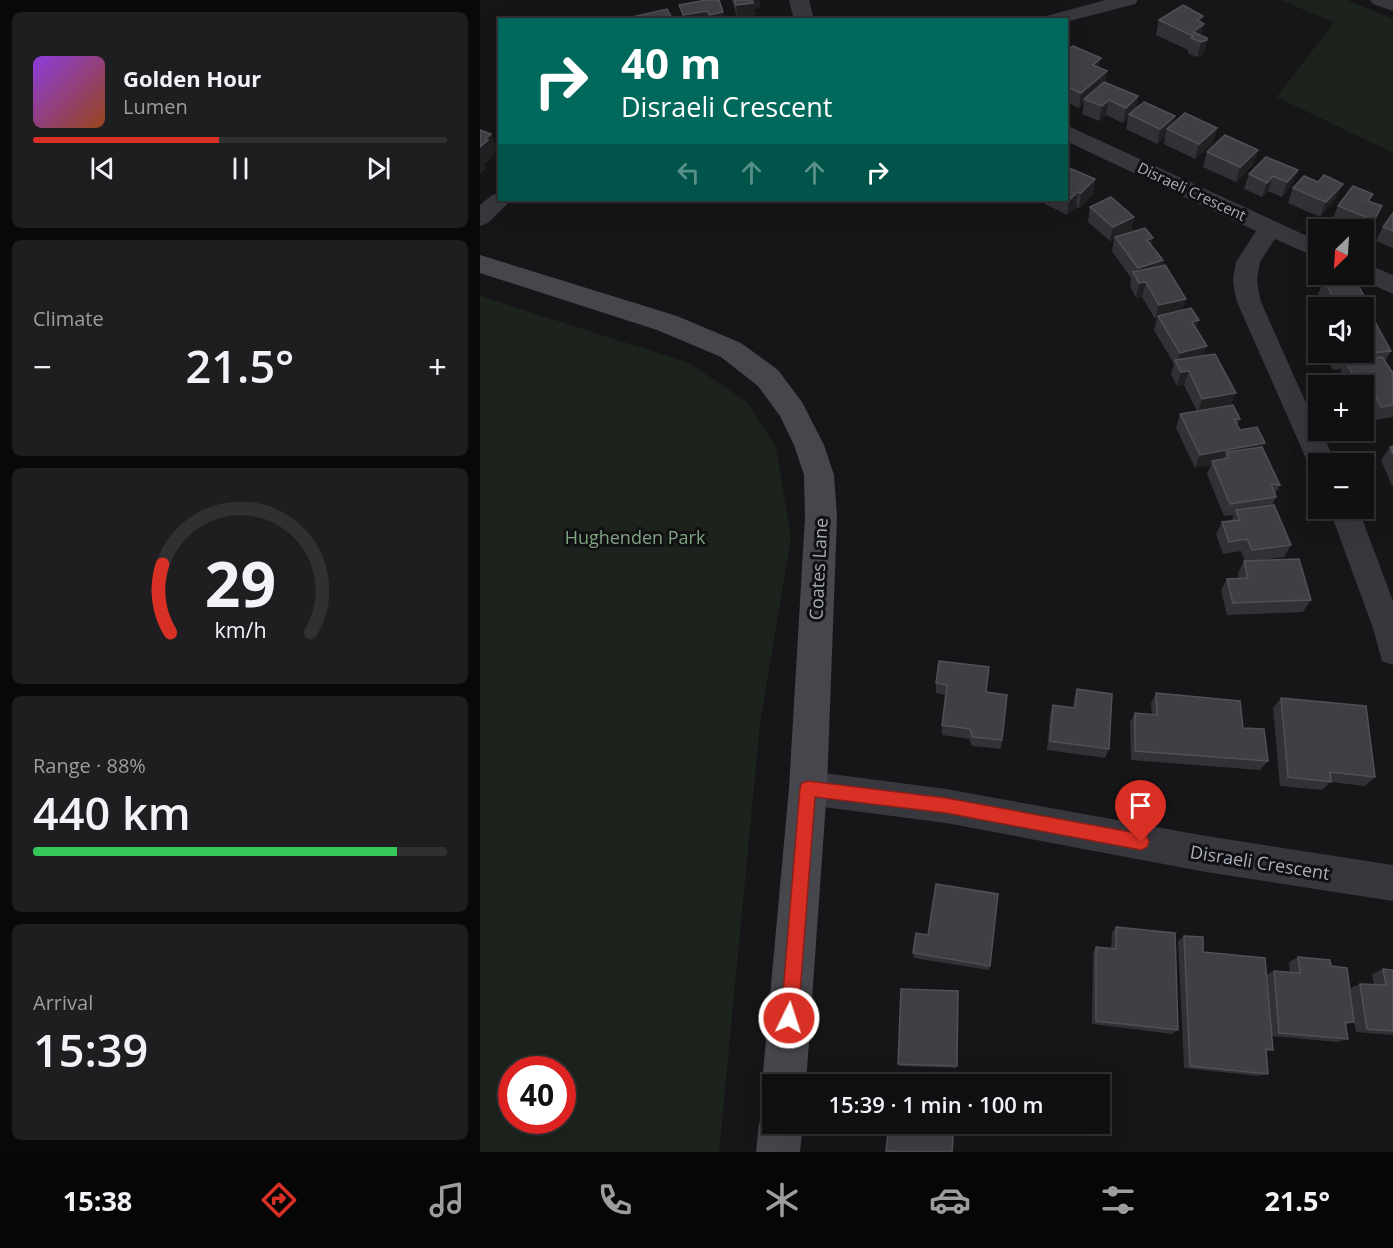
<!DOCTYPE html>
<html lang="en">
<head>
<meta charset="utf-8">
<style>
  body { margin:0; font-family:"Open Sans",sans-serif; background:#1e1e20; color:#f1f3f6; height:100vh; display:flex; flex-direction:column; font-size:22px; white-space:nowrap }
  * { box-sizing:border-box; margin:0 }
  p { font-size:20px; color:#9c9d9f }
  .icon { flex:none; width:33px; height:33px; fill:none; stroke:currentColor; stroke-width:2; stroke-linecap:round; stroke-linejoin:round }
  .map { position:relative; flex:1; overflow:hidden }
  .details { display:flex; flex-direction:column; gap:12px; padding:12px; background:#09090a; width:480px }
  .details>* { flex:none }
  .hud { position:absolute; left:18px; top:18px; width:570px; height:183px; border-radius:0px; box-shadow:0 6px 24px #0002,0 0 0 2px #303032; background:#00695c; color:#fff; overflow:hidden }
  .needle { width:39px; rotate:205deg }
  .fabs { position:absolute; left:828px; top:219px; display:grid; gap:12px }
  .fabs a { display:grid; place-items:center; width:66px; height:66px; border-radius:0px; background:#101012; box-shadow:0 6px 24px #0002,0 0 0 2px #303032; font-size:30px }
  .speed { position:absolute; left:18px; top:1056px; display:flex; gap:12px; font-size:30px; font-weight:700; text-align:center }
  .speed>* { display:grid; place-content:center; width:78px; height:78px; border-radius:50%; background:#101012; box-shadow:0 6px 24px #0002,0 0 0 2px #303032; line-height:1 }
  .speed .limit { border:9px solid #d22; background:#fff; color:#111 }
  .pin { position:absolute; display:grid; place-items:center; width:51px; height:51px; color:#fff; margin:-62px -26px; border-radius:50% 50% 50% 0; rotate:-45deg; box-shadow:0 0 6px #0007 }
  .pin .icon { rotate:45deg }
  .me { position:absolute; width:66px; margin:-33px; rotate:4deg; stroke-linejoin:round; filter:drop-shadow(0 0 4px #0008) }
  .turn { display:flex; align-items:center; gap:21px; height:126px; padding:0 24px; font-size:27px }
  .turn .icon { width:78px; height:78px; stroke-width:2.5 }
  .turn b { display:block; font-size:42px; line-height:51px }
  .lanes { display:flex; align-items:center; height:57px; padding:0 24px; background:#0003; justify-content:center; gap:30px; direction:ltr }
  .lanes .off { opacity:.35 }
  .big { font-size:45px; font-weight:600; line-height:1.1 }
  .details .card { flex:1; display:flex; flex-direction:column; justify-content:center; gap:9px; min-width:0; padding:0 21px; border-radius:9px; background:#1e1e20 }
  .details .dial { align-items:center; gap:0 }
  .dial svg { height:156px; overflow:visible; fill:none; stroke:#303032; stroke-width:7; stroke-linecap:round; text-anchor:middle }
  .dial text { fill:#f1f3f6; stroke:none }
  .song { display:flex; align-items:center; gap:18px }
  .cover { width:72px; height:72px; border-radius:9px; background:linear-gradient(135deg,hsl(270 70% 55%),hsl(20 70% 35%)) }
  .played { height:6px; border-radius:3px; background:linear-gradient(90deg,#d93025 45%,#303032 45%) }
  .keys { display:flex; justify-content:space-around; direction:ltr }
  .heat { display:flex; justify-content:space-between; align-items:center; font-size:33px; direction:ltr }
  .charge { height:9px; border-radius:4px; background:linear-gradient(90deg,#34c759 88%,#303032 0) }
  .trip { position:absolute; left:282px; top:1074px; width:348px; height:60px; border-radius:0px; background:#101012; box-shadow:0 6px 24px #0002,0 0 0 2px #303032; font-weight:600; line-height:60px; text-align:center }
  .tabs { display:flex; height:96px; justify-content:space-around; align-items:center; background:#060607; color:#9c9d9f }
  .tabs .icon { width:42px; height:42px }
  .tabs .active { color:#d93025 }
  .tabs b { font-size:27px; color:#f1f3f6 }
  main { display:flex; flex:1; min-height:0 }
  .map>svg:first-child { display:block }
  .green { fill:#1c231d; fill-rule:evenodd }
  .lines { fill:none; stroke-linecap:round; stroke-linejoin:round }
  .street { fill:#37383d; fill-rule:evenodd }
  .secondary { fill:#45474d; fill-rule:evenodd }
  .wall { fill:#323236 }
  .shaded-wall { fill:#212124 }
  .building { fill:#3f3f44; stroke:#4f5156; stroke-width:1.5 }
  .route { fill:#d93025; stroke:#8d1f18; stroke-width:1.5 }
  .labels { text-anchor:middle; dominant-baseline:central; stroke-width:6; stroke-linejoin:round; paint-order:stroke }
  .far-street-label { font-size:15px; fill:#a8adb9; stroke:#111113 }
  .park-label { font-size:18px; fill:#7fa481; stroke:#111113 }
  .street-label { font-size:18px; fill:#a8adb9; stroke:#111113 }
</style>
</head>
<body>
<main>
<section class="details">
<div class="card">
<div class="song"><i class="cover"></i><div><b>Golden Hour</b><p>Lumen</p></div></div>
<div class="played"></div>
<div class="keys"><svg class="icon" aria-label="previous" viewBox="0 0 24 24"><path d="M18 5L8 12l10 7zM5 5v14"/></svg><svg class="icon" aria-label="pause" viewBox="0 0 24 24"><path d="M8 5v14M16 5v14"/></svg><svg class="icon" aria-label="next" viewBox="0 0 24 24"><path d="M6 5l10 7-10 7zM19 5v14"/></svg></div>
</div>
<div class="card"><p>Climate</p>
<div class="heat"><a>−</a><b class="big">21.5°</b><a>+</a></div>
</div>
<div class="card dial"><svg viewBox="0 0 100 80">
<path d="M14 69A42 42 0 1 1 86 69"/>
<path d="M14 69A42 42 0 0 1 10 34" stroke="#d93025"/>
<text x="50" y="56" font-size="32" font-weight="700">29</text>
<text x="50" y="72" font-size="11">km/h</text>
</svg></div>
<div class="card"><p>Range · 88%</p><b class="big">440 km</b><div class="charge"></div></div>
<div class="card"><p>Arrival</p><b class="big">15:39</b></div>
</section>
<div class="map">
<svg width="913" height="1152" viewBox="0 0 913 1152">
  <rect width="100%" height="100%" fill="#161618"/>
  <!-- green -->
  <g class="green">
    <polygon points="800,0 867,0 913,19 913,153 797,97 854,22"/>
    <path d="M0,296L209,363L267,402L296,447L311,537L280,724L239,1152H0ZM32,1070H82V1120H32Z"/>
  </g>
  <g class="lines">
    <!-- street -->
    <g class="street">
      <polygon points="309,0 329,0 334,20 314,20"/>
      <polygon points="626,0 658,0 655,4 586,22 586,20 564,20 566,16"/>
      <polygon points="890,0 913,0 913,11 893,4"/>
      <polygon points="586,125 838,241 838,258 795,239 780,262 777,279 778,289 781,302 838,430 841,430 856,464 838,464 838,474 832,472 757,302 754,289 753,279 756,262 776,231 586,141"/>
      <polygon points="20,193 20,200 31,200 8,223 0,226 0,205 12,195"/>
      <polygon points="884,263 913,275 913,294 875,277 874,274 884,274"/>
      <polygon points="849,508 878,508 913,601 913,665 902,661 893,628"/>
      <polygon points="328,771 466,789 726,836 913,865 913,901 726,872 466,823 328,805 316,800 311,788 316,776"/>
    </g>
    <!-- secondary -->
    <g class="secondary">
      <polygon points="0,255 197,316 261,343 298,370 322,402 344,445 354,475 357,517 347,788 326,1084 292,1084 292,1101 289,1099 282,1084 309,788 325,517 324,475 314,445 300,416 278,386 241,357 177,330 0,273"/>
      <polygon points="292,1105 292,1124 323,1124 320,1152 276,1152 279,1124 285,1108"/>
    </g>
  </g>
  <!-- wall -->
  <g class="wall">
    <polygon points="252,0 279,0 280,8 274,9 275,18 258,20"/>
    <polygon points="723,16 722,22 722,36 727,40 723,55 717,57 708,53 708,50 676,35 679,20"/>
    <polygon points="586,51 619,67 625,82 658,96 656,108 694,124 737,128 733,143 715,159 684,144 685,136 677,144 646,129 648,117 643,123 626,115 619,121 602,114 604,103 599,108 586,102"/>
    <polygon points="778,150 773,165 756,182 723,167 727,152"/>
    <polygon points="786,157 812,185 802,197 788,191 782,197 764,189 769,174"/>
    <polygon points="586,167 615,179 613,194 599,208 596,207 587,215 565,204 566,200 586,200"/>
    <polygon points="813,188 856,198 840,217 808,203"/>
    <polygon points="893,194 889,201 896,221 887,234 884,233 884,230 875,230 852,220 858,206"/>
    <polygon points="610,207 654,217 651,232 648,233 671,246 683,260 682,266 703,310 716,328 724,356 751,405 760,419 757,426 760,430 783,448 800,485 795,494 796,497 792,505 811,545 804,557 776,561 831,600 823,612 747,615 741,590 747,579 759,579 758,573 764,561 765,561 761,551 743,554 736,534 742,522 751,521 754,515 744,516 727,474 731,465 715,468 696,428 700,414 717,411 704,385 697,386 691,374 694,364 674,330 677,318 675,319 662,297 656,298 650,286 651,278 632,251 634,240 630,241 608,222"/>
    <polygon points="913,213 913,248 896,241 903,227"/>
    <polygon points="844,279 890,307 889,310 911,351 905,361 913,373 913,417 893,420 887,409 884,409 884,386 864,386 859,376 862,369 853,370 845,354 846,352 884,352 884,308 845,308 838,294"/>
    <polygon points="913,446 913,486 912,486 901,460 910,447"/>
    <polygon points="456,683 506,692 522,740 521,749 492,746 489,739 462,735 462,725 466,695 456,693"/>
    <polygon points="597,689 629,749 625,758 567,750 570,715 573,705 593,708 594,699"/>
    <polygon points="676,693 763,728 788,761 780,770 651,760 650,722 655,713 672,714 671,703"/>
    <polygon points="801,698 895,777 885,786 850,782 842,790 800,786 793,708"/>
    <polygon points="636,927 698,1030 692,1034 612,1024 613,952 616,947 631,948 632,933"/>
    <polygon points="704,936 723,952 786,975 794,971 810,972 809,962 818,957 851,966 870,988 880,984 894,985 892,974 903,969 913,970 913,1035 876,1032 874,1022 866,1025 868,1039 857,1042 792,1036 793,1050 786,1052 788,1074 779,1076 704,1068 698,941"/>
    <polygon points="433,953 510,966 509,970 434,958"/>
    <polygon points="418,1064 477,1066 476,1068 419,1066"/>
  </g>
  <!-- shaded-wall -->
  <g class="shaded-wall">
    <polygon points="271,0 279,0 280,8 274,9 275,18 258,20 256,5"/>
    <polygon points="227,11 229,20 204,20 203,15"/>
    <polygon points="243,12 244,20 229,20 229,15"/>
    <polygon points="723,16 721,26 724,24 721,39 712,36 717,20"/>
    <polygon points="727,40 723,55 717,57 721,42"/>
    <polygon points="621,58 618,73 613,65"/>
    <polygon points="627,71 625,86 604,99 604,103 599,108 601,93"/>
    <polygon points="658,96 655,111 649,114 648,117 643,123 646,108"/>
    <polygon points="629,100 626,115 619,121 622,106"/>
    <polygon points="695,116 692,131 687,129 685,136 677,144 680,129"/>
    <polygon points="737,128 733,143 715,159 719,144"/>
    <polygon points="11,134 17,149 14,152 15,155 4,164 6,169 0,174 0,147 5,139"/>
    <polygon points="778,150 773,165 756,182 760,167"/>
    <polygon points="818,170 812,185 802,197 807,182"/>
    <polygon points="793,176 788,191 782,197 787,183"/>
    <polygon points="615,179 613,194 599,208 601,193"/>
    <polygon points="863,184 856,198 840,217 846,202"/>
    <polygon points="598,192 596,207 587,215 589,200"/>
    <polygon points="902,206 896,221 887,234 894,220"/>
    <polygon points="654,217 651,232 636,239 635,237 634,240 630,241 633,227"/>
    <polygon points="673,238 670,253 667,240"/>
    <polygon points="683,260 679,275 656,277 658,268"/>
    <polygon points="666,282 662,297 656,298 659,283"/>
    <polygon points="706,299 702,313 678,316 677,318 675,319 679,305"/>
    <polygon points="719,320 714,335 712,322"/>
    <polygon points="727,346 723,360 696,363 700,353"/>
    <polygon points="709,371 704,385 697,386 701,372"/>
    <polygon points="756,393 750,407 718,413 722,399"/>
    <polygon points="785,443 779,456 749,458 746,452 742,463 732,461 731,465 715,468 720,455"/>
  </g>
  <!-- building -->
  <g class="building">
    <polygon points="226,0 239,0 243,12 229,15 227,11 203,15 199,5"/>
    <polygon points="254,0 272,0 273,3 256,5"/>
    <polygon points="703,5 723,16 717,20 724,24 713,32 727,38 727,40 721,42 711,38 713,36 679,20"/>
    <polygon points="187,9 193,20 149,20 148,18"/>
    <polygon points="593,46 621,58 613,65 627,71 601,93 586,86 586,51"/>
    <polygon points="624,82 658,96 646,108 629,100 622,106 604,99"/>
    <polygon points="664,102 695,116 680,129 649,114"/>
    <polygon points="705,113 737,128 719,144 687,129"/>
    <polygon points="0,130 11,134 5,139 8,140 0,147"/>
    <polygon points="745,135 778,150 760,167 727,152"/>
    <polygon points="786,157 818,170 807,182 793,176 787,183 769,174"/>
    <polygon points="586,167 587,167 615,179 601,193 598,192 589,200 586,199"/>
    <polygon points="844,175 863,184 846,202 813,188 824,176 838,182"/>
    <polygon points="873,186 893,194 888,201 902,206 894,220 858,206"/>
    <polygon points="631,197 654,217 633,227 610,207"/>
    <polygon points="913,213 913,231 903,227"/>
    <polygon points="665,228 673,238 667,240 683,260 658,268 635,237"/>
    <polygon points="685,265 706,299 679,305 666,282 659,283 653,272"/>
    <polygon points="874,277 890,307 858,308 844,279"/>
    <polygon points="711,308 719,320 712,322 727,346 700,353 678,316"/>
    <polygon points="888,309 911,351 860,356 858,352 884,352 884,310"/>
    <polygon points="735,354 756,393 722,399 709,371 701,372 695,360"/>
    <polygon points="902,357 913,373 913,405 901,407 895,395 885,397 884,393 884,386 879,386 866,362"/>
    <polygon points="753,405 760,419 754,419 760,430 777,427 785,443 720,455 700,414"/>
    <polygon points="913,446 913,454 910,447"/>
    <polygon points="782,447 800,485 791,484 796,497 750,504 732,461 749,458 746,452"/>
    <polygon points="794,505 811,545 772,550 767,539 749,542 742,522 760,520 756,510"/>
    <polygon points="819,559 831,600 753,603 747,579 768,578 764,561"/>
    <polygon points="459,661 509,667 506,692 527,695 522,740 492,737 490,729 462,725 467,685 456,683"/>
    <polygon points="597,689 632,694 629,749 570,741 573,705 595,708"/>
    <polygon points="676,693 760,701 763,728 784,729 788,761 655,751 655,713 677,715"/>
    <polygon points="801,698 886,706 895,777 850,772 851,782 808,777"/>
    <polygon points="456,884 518,894 510,966 433,953 436,933 448,935"/>
    <polygon points="636,927 695,933 698,1030 616,1021 616,947 636,949"/>
    <polygon points="704,936 723,937 723,952 785,958 793,1050 786,1049 788,1074 710,1066"/>
    <polygon points="818,957 850,960 851,966 867,968 874,1022 865,1022 868,1039 799,1033 794,971 820,973"/>
    <polygon points="903,969 913,970 913,1031 887,1029 880,984 906,985"/>
    <polygon points="421,989 478,991 477,1066 418,1064"/>
    <polygon points="413,1073 497,1081 497,1084 412,1084"/>
    <polygon points="409,1124 474,1124 472,1152 421,1152 406,1151"/>
  </g>
  <!-- route -->
  <polygon class="route" points="328,781 466,798 661,834 667,836 669,842 667,847 661,850 466,813 335,797 318,1018 316,1024 309,1027 303,1024 301,1018 320,788 322,783"/>
  <g class="labels">
    <!-- far-street labels -->
    <g class="far-street-label">
      <text transform="translate(712 191) rotate(25)">Disraeli Crescent</text>
    </g>
    <!-- park labels -->
    <g class="park-label">
      <text x="155" y="537">Hughenden Park</text>
    </g>
    <!-- street labels -->
    <g class="street-label">
      <text transform="translate(338 569) rotate(-87)">Coates Lane</text>
      <text transform="translate(780 862) rotate(9)">Disraeli Crescent</text>
    </g>
  </g>
</svg>
<div class="fabs">
<a><svg class="needle" viewBox="-14 -14 28 28"><path d="M0-13l5 13h-10z" fill="#e53935"/><path d="M0 13l5-13h-10z" fill="#9c9d9f"/></svg></a>
<a><svg class="icon" aria-label="sound" viewBox="0 0 24 24"><path d="M4 9h4l5-4v14l-5-4H4zM17 9q2 3 0 6"/></svg></a>
<a>+</a>
<a>−</a>
</div>
<div class="speed"><div class="limit">40</div></div>
<div class="pin" style="left:661px;top:842px;background:#d93025"><svg class="icon" aria-label="arrive" viewBox="0 0 24 24"><path d="M6 21V4h12l-3 4 3 4H6"/></svg></div>
<svg class="me" style="left:309px;top:1018px" viewBox="-20 -20 40 40"><circle r="17" fill="#d93025" stroke="#fff" stroke-width="3"/><path d="M0-11L8 9 0 5-8 9z" fill="#fff"/></svg>
<div class="trip">15:39 · 1 min · 100 m</div>
<div class="hud">
<div class="turn"><svg class="icon" aria-label="right" viewBox="0 0 24 24"><path d="M7 20v-9h11M14 6l5 5-5 5"/></svg><div><b>40 m</b>Disraeli Crescent</div></div>
<div class="lanes"><svg class="icon off" aria-label="left" viewBox="0 0 24 24"><path d="M17 20v-9H6M10 6l-5 5 5 5"/></svg><svg class="icon off" aria-label="ahead" viewBox="0 0 24 24"><path d="M12 20V5M6 11l6-6 6 6"/></svg><svg class="icon off" aria-label="ahead" viewBox="0 0 24 24"><path d="M12 20V5M6 11l6-6 6 6"/></svg><svg class="icon" aria-label="right" viewBox="0 0 24 24"><path d="M7 20v-9h11M14 6l5 5-5 5"/></svg></div>
</div>
</div>
</main>
<nav class="tabs">
<b>15:38</b>
<svg class="icon active" aria-label="directions" viewBox="0 0 24 24"><path d="M12 3l9 9-9 9-9-9zM9 14v-3h6M13 9l2 2-2 2"/></svg>
<svg class="icon" aria-label="music" viewBox="0 0 24 24"><path d="M9 18V5l10-2v13"/><circle cx="6" cy="18" r="3"/><circle cx="16" cy="16" r="3"/></svg>
<svg class="icon" aria-label="phone" viewBox="0 0 24 24"><path d="M5 4h4l2 5-3 2q2 4 5 5l2-3 5 2v4C11 20 4 13 5 4z"/></svg>
<svg class="icon" aria-label="climate" viewBox="0 0 24 24"><path d="M12 3v18M4 7l16 10M4 17L20 7"/></svg>
<svg class="icon" aria-label="car" viewBox="0 0 24 24"><path d="M5 17H2v-5l4-1 3-4h7l3 4 3 1v5h-3M9 17h6M6 11h13"/><circle cx="7" cy="17" r="2"/><circle cx="17" cy="17" r="2"/></svg>
<svg class="icon" aria-label="filters" viewBox="0 0 24 24"><path d="M4 7h16M4 17h16"/><circle cx="9" cy="7" r="2"/><circle cx="15" cy="17" r="2"/></svg>
<b>21.5°</b>
</nav>
</body>
</html>
